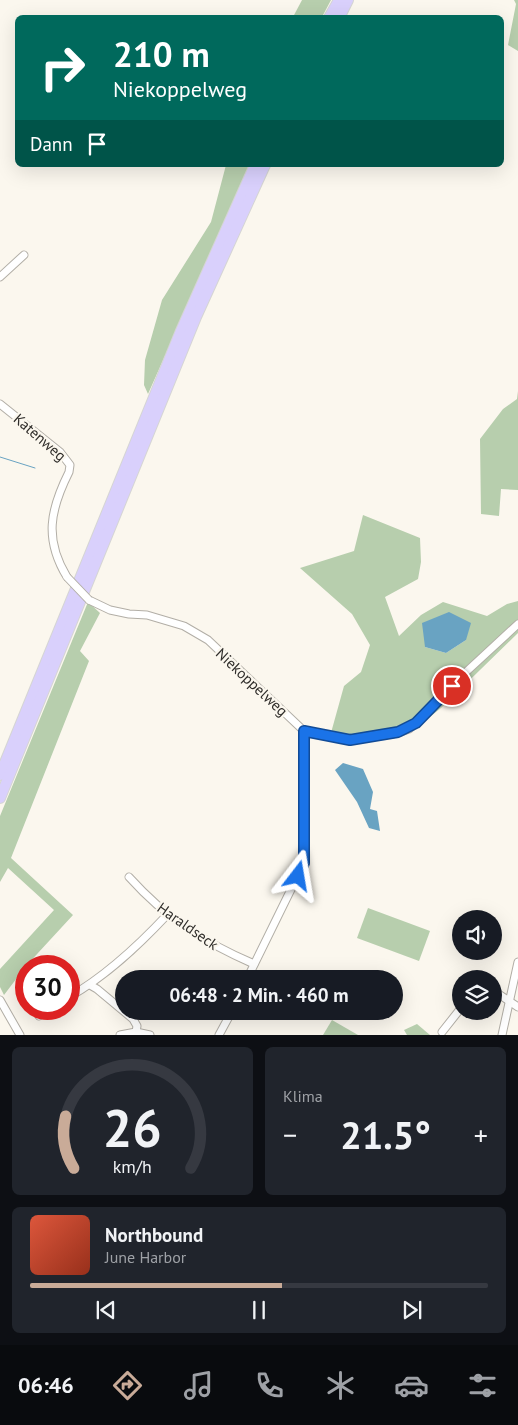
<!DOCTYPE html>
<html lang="de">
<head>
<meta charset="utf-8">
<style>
  body { margin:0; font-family:"PT Sans",sans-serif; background:#20242c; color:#f1f3f6; height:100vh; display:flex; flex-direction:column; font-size:19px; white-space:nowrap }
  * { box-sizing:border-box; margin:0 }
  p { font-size:16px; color:#9ea1a6 }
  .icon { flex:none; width:28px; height:28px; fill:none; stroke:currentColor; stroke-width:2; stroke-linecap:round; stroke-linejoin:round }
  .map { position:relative; height:1035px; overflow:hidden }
  .details { display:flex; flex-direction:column; gap:12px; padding:12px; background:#0d0f14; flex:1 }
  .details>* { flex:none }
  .banner { position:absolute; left:15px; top:15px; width:489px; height:152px; border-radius:8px; box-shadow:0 5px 20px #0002; background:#00695c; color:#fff; overflow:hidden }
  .tools { position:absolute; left:452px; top:910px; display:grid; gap:10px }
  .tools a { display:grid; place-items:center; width:50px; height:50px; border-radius:50%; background:#171b24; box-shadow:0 5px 20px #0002; font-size:25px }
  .speed { position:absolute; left:15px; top:955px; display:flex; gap:10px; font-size:25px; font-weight:700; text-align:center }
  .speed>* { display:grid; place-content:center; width:65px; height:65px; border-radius:50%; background:#171b24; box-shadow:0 5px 20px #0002; line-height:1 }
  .speed .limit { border:8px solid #d22; background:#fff; color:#111 }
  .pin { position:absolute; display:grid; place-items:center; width:42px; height:42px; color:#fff; margin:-21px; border:2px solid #fff; border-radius:50%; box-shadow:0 1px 5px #0007 }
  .me { position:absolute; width:55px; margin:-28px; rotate:14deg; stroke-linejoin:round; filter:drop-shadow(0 0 4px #0008) }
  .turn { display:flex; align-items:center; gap:18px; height:105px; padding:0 15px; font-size:22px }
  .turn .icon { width:65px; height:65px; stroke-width:2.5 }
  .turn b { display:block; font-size:35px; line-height:42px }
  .then { display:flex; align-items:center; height:48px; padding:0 15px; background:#0003; gap:10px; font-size:19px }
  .big { font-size:38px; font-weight:700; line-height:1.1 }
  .details .widget { flex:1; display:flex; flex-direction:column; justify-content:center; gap:8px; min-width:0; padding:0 18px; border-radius:8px; background:#20242c }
  .details .dial { align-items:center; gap:0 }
  .dial svg { height:130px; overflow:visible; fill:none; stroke:#363941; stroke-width:7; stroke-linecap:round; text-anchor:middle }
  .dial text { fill:#f1f3f6; stroke:none }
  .song { display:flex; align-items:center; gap:15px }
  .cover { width:60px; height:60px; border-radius:8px; background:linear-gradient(135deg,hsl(10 70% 55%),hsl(10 70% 35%)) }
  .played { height:5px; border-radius:2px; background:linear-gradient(90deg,#c9ab98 55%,#363941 55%) }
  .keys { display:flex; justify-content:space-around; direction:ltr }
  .heat { display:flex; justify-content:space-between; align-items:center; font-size:28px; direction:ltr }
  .details .tiles { flex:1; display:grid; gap:12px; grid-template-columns:1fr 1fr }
  .widget:last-child { grid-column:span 2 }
  .trip { position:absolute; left:115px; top:970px; width:288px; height:50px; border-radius:25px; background:#171b24; box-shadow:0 5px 20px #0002; font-weight:700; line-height:50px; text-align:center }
  .menu { display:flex; height:80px; justify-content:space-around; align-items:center; background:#090b0e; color:#9ea1a6 }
  .menu .icon { width:35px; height:35px }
  .menu .active { color:#c9ab98 }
  .menu b { font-size:22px; color:#f1f3f6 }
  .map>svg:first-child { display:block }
  .green { fill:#b7cead; fill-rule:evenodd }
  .water { fill:#69a3c2 }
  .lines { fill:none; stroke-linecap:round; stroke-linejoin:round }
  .stream { stroke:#69a3c2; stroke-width:1 }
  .minor-casing { stroke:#b2aea6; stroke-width:9 }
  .highway-casing { stroke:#d5d5d4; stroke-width:12 }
  .minor { stroke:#fff; stroke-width:7 }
  .highway { stroke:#d9d0fc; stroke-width:10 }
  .minor-bridge-casing { stroke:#b2aea6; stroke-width:9; stroke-linecap:butt }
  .minor-bridge { stroke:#fff; stroke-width:7 }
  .route-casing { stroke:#114b97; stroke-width:12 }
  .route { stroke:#1a73e8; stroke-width:9 }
  .labels { text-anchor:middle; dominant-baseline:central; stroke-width:4.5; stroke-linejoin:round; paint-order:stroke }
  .street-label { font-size:15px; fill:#2f2d2a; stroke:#fbf7ee }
</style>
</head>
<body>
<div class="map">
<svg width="518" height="1035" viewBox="0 0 518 1035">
  <rect width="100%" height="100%" fill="#fbf7ee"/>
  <!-- green -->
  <g class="green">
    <polygon points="302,0 331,0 322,17 293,17"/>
    <polygon points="514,0 518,0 518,51 508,45 516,4"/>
    <polygon points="226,165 250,165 148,394 144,385 145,360 162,300 211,222"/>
    <polygon points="518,391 518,490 501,489 499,516 481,514 480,439 503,409 517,399"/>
    <path d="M363,515L420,538L421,562L418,579L385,597L399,636L421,615L443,602L487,616L507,604L518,601V633L441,708L411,732L350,743L329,740L344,686L361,672L370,645L352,614L300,568L354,551ZM466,640L446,653L425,647Z"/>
    <polygon points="88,602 100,613 80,651 89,661 11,858 73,915 26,966 4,995 0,987 0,969 54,910 8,868 0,882 0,816"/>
    <polygon points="368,908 430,931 419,961 357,938"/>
    <polygon points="332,1020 358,1035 323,1035"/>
    <polygon points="417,1024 430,1035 407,1035 404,1030"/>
  </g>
  <!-- water -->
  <g class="water">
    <polygon points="449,612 471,623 466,640 446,653 425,647 422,623"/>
    <polygon points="343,763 363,769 373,792 370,809 377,811 380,831 369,828 357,802 335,770"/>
  </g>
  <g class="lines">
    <!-- stream -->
    <polyline class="stream" points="0,457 35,468"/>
    <!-- minor casing -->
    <g class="minor-casing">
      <g id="minor">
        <polyline points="0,277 24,255"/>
        <path d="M0,404L60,452L70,465L69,472C50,510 44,539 67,577"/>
        <polyline points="89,600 110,610 129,614 147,615 184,626 208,640 304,731 350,740 398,733 409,729 425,715 466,672 518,624"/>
        <path d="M129,877C166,918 203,942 254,964"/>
        <polyline points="247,979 304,863 304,731"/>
        <polyline points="90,985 97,989 133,1019 137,1026 136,1032"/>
        <polyline points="494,991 518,1007"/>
        <path d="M69,997C106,976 137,947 167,915"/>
        <polyline points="0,1000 20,1035"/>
        <polyline points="39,1016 50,1009"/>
        <polyline points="442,1032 461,1008"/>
        <polyline points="120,1035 136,1032 150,1035"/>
        <polyline points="219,1035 232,1011"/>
        <polyline points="502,1035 518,962"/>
      </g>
    </g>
    <!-- highway casing -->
    <g class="highway-casing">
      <g id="highway">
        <polyline points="329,18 339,0"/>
        <polyline points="339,18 348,0"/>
        <polyline points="0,775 181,331 255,165"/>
        <polyline points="0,798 196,317 265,165"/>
      </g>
    </g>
    <!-- minor -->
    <use href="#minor" class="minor"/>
    <!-- highway -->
    <use href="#highway" class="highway"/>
    <!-- minor-bridge casing -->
    <g class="minor-bridge-casing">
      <polyline id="minor-bridge" points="67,577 89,600"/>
    </g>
    <!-- minor-bridge -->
    <use href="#minor-bridge" class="minor-bridge"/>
  </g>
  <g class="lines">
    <!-- route casing -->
    <g class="route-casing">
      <polyline id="route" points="298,876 304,863 304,731 350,740 398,732 416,723 452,686"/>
    </g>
    <!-- route -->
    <use href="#route" class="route"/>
  </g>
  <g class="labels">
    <!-- street labels -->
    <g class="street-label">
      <text transform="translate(40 437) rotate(41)">Katenweg</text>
      <text transform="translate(252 682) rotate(43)">Niekoppelweg</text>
      <text transform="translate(188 926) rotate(35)">Haraldseck</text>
    </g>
  </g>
</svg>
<div class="tools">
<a><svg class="icon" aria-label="sound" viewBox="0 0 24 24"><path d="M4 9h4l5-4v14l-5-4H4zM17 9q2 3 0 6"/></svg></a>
<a><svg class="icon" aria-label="layers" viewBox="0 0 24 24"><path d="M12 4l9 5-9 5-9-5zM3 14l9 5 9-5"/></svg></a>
</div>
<div class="speed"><div class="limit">30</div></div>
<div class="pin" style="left:452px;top:686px;background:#d93025"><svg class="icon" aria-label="arrive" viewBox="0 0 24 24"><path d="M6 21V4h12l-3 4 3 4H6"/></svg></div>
<svg class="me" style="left:298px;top:876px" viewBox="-20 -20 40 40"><path d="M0-17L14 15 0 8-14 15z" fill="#1a73e8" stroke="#fff" stroke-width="4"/></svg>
<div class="trip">06:48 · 2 Min. · 460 m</div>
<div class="banner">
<div class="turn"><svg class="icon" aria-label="right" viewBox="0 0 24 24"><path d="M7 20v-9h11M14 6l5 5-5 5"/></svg><div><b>210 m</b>Niekoppelweg</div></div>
<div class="then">Dann<svg class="icon" aria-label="arrive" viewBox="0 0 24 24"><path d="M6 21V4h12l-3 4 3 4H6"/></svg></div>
</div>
</div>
<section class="details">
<div class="tiles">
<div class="widget dial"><svg viewBox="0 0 100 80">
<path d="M14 69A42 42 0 1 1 86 69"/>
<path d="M14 69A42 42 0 0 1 9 37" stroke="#c9ab98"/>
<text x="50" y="56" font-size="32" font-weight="700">26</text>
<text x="50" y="72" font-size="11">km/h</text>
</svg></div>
<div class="widget"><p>Klima</p>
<div class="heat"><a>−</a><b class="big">21.5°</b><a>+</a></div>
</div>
<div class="widget">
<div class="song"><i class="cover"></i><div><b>Northbound</b><p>June Harbor</p></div></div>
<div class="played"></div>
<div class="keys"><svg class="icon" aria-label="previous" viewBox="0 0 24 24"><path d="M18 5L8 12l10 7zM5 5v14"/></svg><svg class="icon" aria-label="pause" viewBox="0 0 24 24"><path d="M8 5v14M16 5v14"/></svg><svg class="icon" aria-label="next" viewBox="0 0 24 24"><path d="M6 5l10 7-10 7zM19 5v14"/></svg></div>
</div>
</div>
</section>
<nav class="menu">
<b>06:46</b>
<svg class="icon active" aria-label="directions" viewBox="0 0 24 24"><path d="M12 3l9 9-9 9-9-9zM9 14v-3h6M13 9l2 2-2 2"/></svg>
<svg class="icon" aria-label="music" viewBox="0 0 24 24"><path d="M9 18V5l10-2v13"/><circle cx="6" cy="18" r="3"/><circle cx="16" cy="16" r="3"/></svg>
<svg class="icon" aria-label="phone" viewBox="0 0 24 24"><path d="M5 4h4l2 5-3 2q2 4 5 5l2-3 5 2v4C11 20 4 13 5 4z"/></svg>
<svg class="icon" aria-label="climate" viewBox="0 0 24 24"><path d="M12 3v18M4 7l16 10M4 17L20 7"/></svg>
<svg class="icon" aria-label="car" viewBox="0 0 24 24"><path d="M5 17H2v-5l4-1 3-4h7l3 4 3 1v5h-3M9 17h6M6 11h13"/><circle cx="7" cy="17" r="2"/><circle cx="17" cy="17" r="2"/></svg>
<svg class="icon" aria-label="filters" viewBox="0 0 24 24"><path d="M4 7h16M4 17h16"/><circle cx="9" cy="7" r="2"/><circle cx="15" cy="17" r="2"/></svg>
</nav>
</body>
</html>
